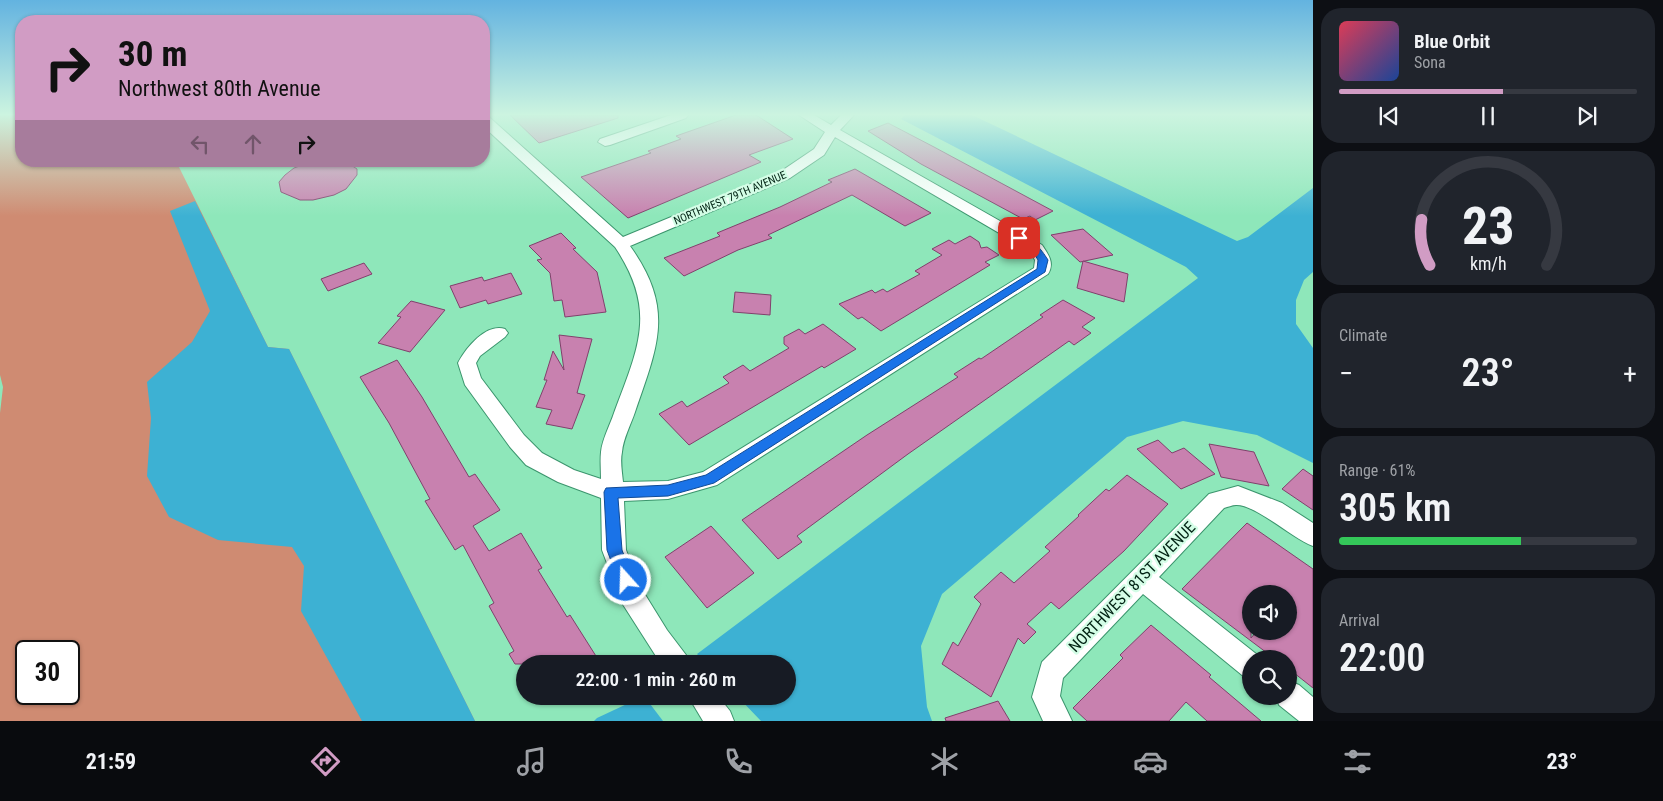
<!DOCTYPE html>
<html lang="en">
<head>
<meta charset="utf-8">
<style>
  body { margin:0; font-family:"Roboto Condensed",sans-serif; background:#20242c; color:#f1f3f6; height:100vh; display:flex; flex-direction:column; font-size:19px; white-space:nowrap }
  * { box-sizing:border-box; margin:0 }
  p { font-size:16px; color:#9ea1a6 }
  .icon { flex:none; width:28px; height:28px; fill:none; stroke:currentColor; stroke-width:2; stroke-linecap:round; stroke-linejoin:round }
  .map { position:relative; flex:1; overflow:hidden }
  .side { display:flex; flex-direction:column; gap:8px; padding:8px; background:#0d0f14; width:350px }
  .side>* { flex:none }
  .top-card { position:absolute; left:15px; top:15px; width:475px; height:152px; border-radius:20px; box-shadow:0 1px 4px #0004; background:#d19cc4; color:#111; overflow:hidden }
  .tools { position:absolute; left:1242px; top:585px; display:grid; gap:10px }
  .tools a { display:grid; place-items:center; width:55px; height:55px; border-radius:50%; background:#171b24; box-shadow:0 1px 4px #0004; font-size:25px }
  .speed { position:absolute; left:15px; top:640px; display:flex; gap:10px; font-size:25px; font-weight:700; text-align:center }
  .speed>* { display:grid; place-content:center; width:65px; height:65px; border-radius:50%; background:#171b24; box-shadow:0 1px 4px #0004; line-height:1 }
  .speed .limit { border:2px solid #111; border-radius:8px; background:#fff; color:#111 }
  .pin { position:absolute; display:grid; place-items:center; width:42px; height:42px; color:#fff; margin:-21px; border-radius:10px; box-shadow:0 2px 8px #0006 }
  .me { position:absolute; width:55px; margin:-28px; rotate:340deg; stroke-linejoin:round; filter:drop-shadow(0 0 4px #0008) }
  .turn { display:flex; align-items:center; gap:18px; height:105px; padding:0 20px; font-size:22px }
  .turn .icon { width:65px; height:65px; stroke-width:2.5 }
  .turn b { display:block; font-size:35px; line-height:42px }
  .lanes { display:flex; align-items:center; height:48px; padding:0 20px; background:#0003; justify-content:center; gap:25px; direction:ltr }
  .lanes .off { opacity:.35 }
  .big { font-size:38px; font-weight:600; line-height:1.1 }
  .side .tile { flex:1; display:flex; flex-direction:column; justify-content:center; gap:8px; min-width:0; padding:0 18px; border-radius:20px; background:#20242c }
  .side .dial { align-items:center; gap:0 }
  .dial svg { height:130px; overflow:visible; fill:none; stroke:#363941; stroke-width:7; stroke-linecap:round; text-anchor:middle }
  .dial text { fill:#f1f3f6; stroke:none }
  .song { display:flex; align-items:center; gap:15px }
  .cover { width:60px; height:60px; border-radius:8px; background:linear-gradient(135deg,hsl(350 70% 55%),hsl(220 70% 35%)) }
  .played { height:5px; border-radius:2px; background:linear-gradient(90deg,#d19cc4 55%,#363941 55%) }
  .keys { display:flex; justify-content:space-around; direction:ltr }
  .heat { display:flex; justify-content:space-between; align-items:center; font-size:28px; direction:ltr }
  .charge { height:8px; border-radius:4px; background:linear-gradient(90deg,#34c759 61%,#363941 0) }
  .trip { position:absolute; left:516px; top:655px; width:280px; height:50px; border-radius:25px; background:#171b24; box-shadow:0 1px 4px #0004; font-weight:600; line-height:50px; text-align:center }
  .tab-bar { display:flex; height:80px; justify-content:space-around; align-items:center; background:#090b0e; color:#9ea1a6 }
  .tab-bar .icon { width:35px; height:35px }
  .tab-bar .selected { color:#d19cc4 }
  .tab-bar b { font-size:22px; color:#f1f3f6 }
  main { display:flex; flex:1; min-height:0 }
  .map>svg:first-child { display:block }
  .green { fill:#cf8b72; fill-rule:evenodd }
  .water { fill:#3db1d3 }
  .building { fill:#c881af; stroke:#81406c; fill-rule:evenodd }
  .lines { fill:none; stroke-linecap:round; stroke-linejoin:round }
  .minor-casing { stroke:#3b956d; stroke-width:2 }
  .minor { fill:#fff; fill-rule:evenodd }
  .route { fill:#1a73e8; stroke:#114b97 }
  .labels { text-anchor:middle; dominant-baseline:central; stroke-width:4.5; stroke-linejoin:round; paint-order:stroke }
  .far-street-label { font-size:11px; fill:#002213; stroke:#d3fde6 }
  .near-street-label { font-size:16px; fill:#002213; stroke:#d3fde6 }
</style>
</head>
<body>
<main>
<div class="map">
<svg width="1313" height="721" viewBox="0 0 1313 721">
  <rect width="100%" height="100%" fill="#8ee7ba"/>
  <!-- green -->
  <path class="green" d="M0,115H21V161H176L268,347L289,349L475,721H0V413L3,387L0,375ZM26,651H69V694H26Z"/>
  <!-- water -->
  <g class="water">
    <polygon points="905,115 972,115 1237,241 1248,237 1313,188 1313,272 1304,280 1296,300 1296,324 1313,348 1313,463 1257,435 1183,421 1127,437 942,594 921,646 927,707 932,721 761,721 737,696 788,696 788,664 706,664 697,654 1198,278 1186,267 901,119"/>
    <polygon points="96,161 153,161 152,167 125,167"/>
    <polygon points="195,201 268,347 289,349 475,721 362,721 301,611 304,566 292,547 218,540 169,517 147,476 151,418 147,382 192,342 210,311 170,211"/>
    <polygon points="644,696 663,721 594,721 597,718"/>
  </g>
  <!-- building -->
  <g class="building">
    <polygon points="510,115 618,115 618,118 539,143"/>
    <polygon points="736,115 756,115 793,139 749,155 761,162 628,218 581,177 651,153 648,151 681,139 676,136"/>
    <polygon points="888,123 934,147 1053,211 1035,220 1030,216 1023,219 921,164 868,131"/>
    <polygon points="313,161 345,161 357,169 357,175 346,189 334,195 313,200 300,200 281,192 279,182 285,175 294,168"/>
    <polygon points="855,169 931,213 905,226 852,195 768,235 772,238 738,250 684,276 664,258 720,236 717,233 780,207 832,182 828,180"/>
    <polygon points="1083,229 1113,255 1080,262 1051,235"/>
    <polygon points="561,233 576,248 573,249 597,272 606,312 565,317 562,300 554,301 550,273 537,260 542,259 529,246"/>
    <polygon points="970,236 979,242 981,248 987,247 999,255 985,262 990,265 881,331 862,317 858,319 839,304 872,290 875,293 883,289 887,292 920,274 915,271 942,255 932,249 949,240 955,244"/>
    <polygon points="1083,261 1128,274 1124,302 1077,288"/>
    <polygon points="364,263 372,274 328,291 321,279"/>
    <polygon points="511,273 522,294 488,304 486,300 460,308 450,286 482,277 484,281"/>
    <polygon points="735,292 771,295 770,315 733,312"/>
    <polygon points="1063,300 1095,318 1082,327 1091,333 1074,345 1069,341 908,454 797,536 802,542 778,559 742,520 867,435 958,377 954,374 979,358 981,359 1043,317 1040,315"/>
    <polygon points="411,301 445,310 410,352 378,343 401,317 397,316"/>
    <polygon points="823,324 856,349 824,368 822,366 689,445 659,414 682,401 687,407 729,383 723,377 743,365 750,371 789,348 784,344 784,337 799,329 805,334"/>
    <polygon points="559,335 592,339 577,393 585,395 572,429 546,424 552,410 536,407 547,380 544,380 553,351 564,370"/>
    <polygon points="397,360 422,397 469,477 475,474 500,510 473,526 489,551 521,533 542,568 538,570 567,617 570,615 601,664 515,664 509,654 514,651 489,606 494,603 463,545 455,550 425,501 430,499 389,423 360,377"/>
    <polygon points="1158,440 1172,453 1184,448 1215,474 1181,489 1137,449"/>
    <polygon points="1209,444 1254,452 1269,486 1221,477"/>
    <polygon points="1303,469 1313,476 1313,510 1282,489"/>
    <polygon points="1127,475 1168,504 1124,551 1059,609 1051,602 1027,624 1036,632 1024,644 1018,638 991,697 942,664 953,642 958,646 981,604 974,597 1001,572 1014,583 1050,551 1045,547 1079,516 1078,515 1106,489 1109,491"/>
    <path d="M1247,523L1313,569V688L1289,669V659H1275L1182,589ZM1251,594H1289V631H1257L1251,638Z"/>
    <polygon points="711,526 754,573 707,608 665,557"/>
    <polygon points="1151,625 1211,675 1209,677 1261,721 1207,721 1186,702 1169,721 1087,721 1073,708 1123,658 1120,655"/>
    <polygon points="998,701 1010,721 946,721 945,718"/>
  </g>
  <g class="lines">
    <!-- minor casing -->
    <g class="minor-casing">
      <g id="minor">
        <polygon points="671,115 688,115 686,118 610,145 605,146 598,142 600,139"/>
        <path d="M799,115H814L831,125L841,115H854L840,130L1042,245C1048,254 1055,263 1048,274L717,485L668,499L624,501L626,550L641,588L667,630L686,655L690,664H661L622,603L602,550L601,498L558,482L526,465L510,447L465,385L458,363C466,348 486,323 505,329L508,333L505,337L480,356L476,363L481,378L524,435L542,453L574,470L601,479C601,470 600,461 601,452C602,440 610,425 614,413C638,348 658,311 615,247L484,127V116L489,117L623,237L780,172L814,149L825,132ZM835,137L1030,251L1035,260L1034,268L703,472L668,481L623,482C622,472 620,461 622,452C623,439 631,424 635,412C658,345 675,309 630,246L790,178L824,155Z"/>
        <path d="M1238,486L1282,503L1313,523V546C1293,539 1255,504 1236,505C1232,505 1228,507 1224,508L1159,577L1260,657L1261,659H1251V679L1242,675L1143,594L1063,678L1060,696L1072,721H1043L1032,697L1042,662L1209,494Z"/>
        <polygon points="1289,681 1299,685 1313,697 1313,721 1299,721 1279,705 1276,696 1289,696"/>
        <polygon points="688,696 718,696 730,711 734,721 703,721"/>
      </g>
    </g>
    <!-- minor -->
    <use href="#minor" class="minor"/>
  </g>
  <!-- sky -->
  <linearGradient id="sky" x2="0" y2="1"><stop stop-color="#63b3e0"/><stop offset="0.53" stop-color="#ccf4e0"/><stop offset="1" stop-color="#ccf4e0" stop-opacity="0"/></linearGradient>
  <rect width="1313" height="216" fill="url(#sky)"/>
  <!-- route -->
  <path class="route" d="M1015,236C1030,234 1041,249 1048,260L1045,272L714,483L668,496L618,498L622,550L633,580L631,585L626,587L620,585L607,550L604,492L606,488L668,485L706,475L1037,269L1038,260L1032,250L1015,240Z"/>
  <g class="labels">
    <!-- far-street labels -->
    <g class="far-street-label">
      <text transform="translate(730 198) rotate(-23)">NORTHWEST 79TH AVENUE</text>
    </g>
    <!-- near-street labels -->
    <g class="near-street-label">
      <text transform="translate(1132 587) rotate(-46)">NORTHWEST 81ST AVENUE</text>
    </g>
  </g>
</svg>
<div class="tools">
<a><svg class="icon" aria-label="sound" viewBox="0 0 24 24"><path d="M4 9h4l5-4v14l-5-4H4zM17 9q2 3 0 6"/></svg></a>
<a><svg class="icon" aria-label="search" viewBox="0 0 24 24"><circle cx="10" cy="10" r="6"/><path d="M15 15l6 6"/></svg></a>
</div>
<div class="speed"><div class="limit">30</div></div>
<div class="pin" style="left:1019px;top:238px;background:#d93025"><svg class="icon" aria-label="arrive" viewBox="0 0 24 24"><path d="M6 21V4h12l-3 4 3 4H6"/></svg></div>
<svg class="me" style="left:626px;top:580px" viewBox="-20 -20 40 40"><circle r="17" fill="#1a73e8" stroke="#fff" stroke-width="3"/><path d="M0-11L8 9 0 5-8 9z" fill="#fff"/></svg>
<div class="trip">22:00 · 1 min · 260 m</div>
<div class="top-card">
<div class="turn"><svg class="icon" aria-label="right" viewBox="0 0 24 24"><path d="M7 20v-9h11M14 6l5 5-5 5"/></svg><div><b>30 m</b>Northwest 80th Avenue</div></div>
<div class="lanes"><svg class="icon off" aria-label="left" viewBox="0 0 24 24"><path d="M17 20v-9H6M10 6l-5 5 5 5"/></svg><svg class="icon off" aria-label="ahead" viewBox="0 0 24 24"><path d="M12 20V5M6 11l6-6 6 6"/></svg><svg class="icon" aria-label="right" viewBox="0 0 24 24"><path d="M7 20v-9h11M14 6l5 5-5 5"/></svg></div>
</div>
</div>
<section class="side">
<div class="tile">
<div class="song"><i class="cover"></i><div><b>Blue Orbit</b><p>Sona</p></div></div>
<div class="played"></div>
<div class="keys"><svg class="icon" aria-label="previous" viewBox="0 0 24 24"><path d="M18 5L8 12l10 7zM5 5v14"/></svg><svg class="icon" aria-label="pause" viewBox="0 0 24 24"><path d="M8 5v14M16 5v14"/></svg><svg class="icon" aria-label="next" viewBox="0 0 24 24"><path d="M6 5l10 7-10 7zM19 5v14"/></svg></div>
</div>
<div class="tile dial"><svg viewBox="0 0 100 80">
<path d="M14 69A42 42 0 1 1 86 69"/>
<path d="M14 69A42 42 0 0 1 9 41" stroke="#d19cc4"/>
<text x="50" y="56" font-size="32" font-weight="700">23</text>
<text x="50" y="72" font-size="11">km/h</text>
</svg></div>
<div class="tile"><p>Climate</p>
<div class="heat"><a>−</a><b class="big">23°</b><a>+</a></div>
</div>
<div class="tile"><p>Range · 61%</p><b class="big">305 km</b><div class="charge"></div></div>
<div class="tile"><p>Arrival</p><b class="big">22:00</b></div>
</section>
</main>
<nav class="tab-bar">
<b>21:59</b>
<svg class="icon selected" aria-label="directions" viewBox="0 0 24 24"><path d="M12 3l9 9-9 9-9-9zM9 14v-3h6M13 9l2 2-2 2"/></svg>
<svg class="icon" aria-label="music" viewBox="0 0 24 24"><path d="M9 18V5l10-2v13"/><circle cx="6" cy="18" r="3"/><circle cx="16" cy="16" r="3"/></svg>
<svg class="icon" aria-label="phone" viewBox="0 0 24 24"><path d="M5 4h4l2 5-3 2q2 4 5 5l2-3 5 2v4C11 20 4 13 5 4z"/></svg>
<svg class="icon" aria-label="climate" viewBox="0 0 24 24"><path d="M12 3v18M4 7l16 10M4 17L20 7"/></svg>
<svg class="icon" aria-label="car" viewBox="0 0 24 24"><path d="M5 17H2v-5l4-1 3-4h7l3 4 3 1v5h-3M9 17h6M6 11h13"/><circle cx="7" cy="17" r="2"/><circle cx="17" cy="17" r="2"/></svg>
<svg class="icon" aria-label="filters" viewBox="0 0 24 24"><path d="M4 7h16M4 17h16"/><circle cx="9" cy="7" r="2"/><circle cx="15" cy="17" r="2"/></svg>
<b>23°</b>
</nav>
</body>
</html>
